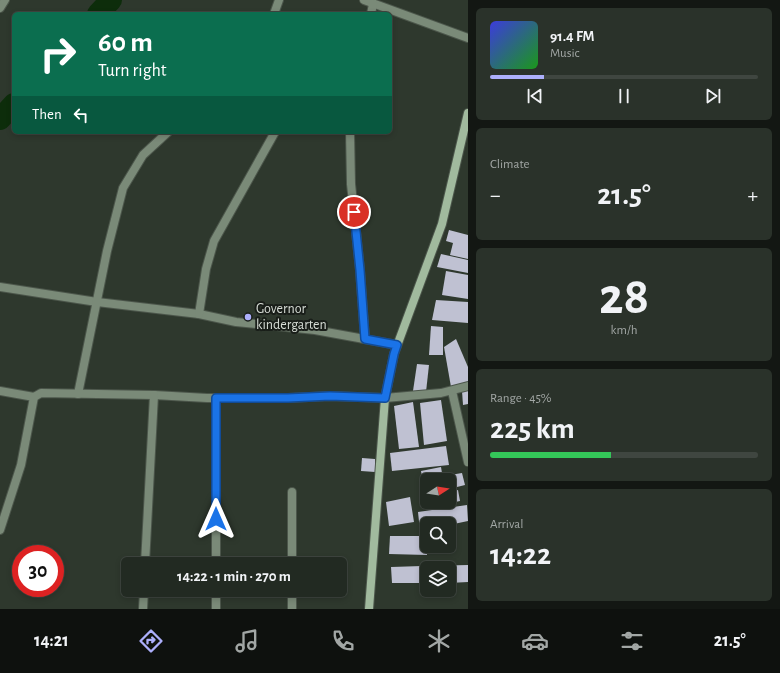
<!DOCTYPE html>
<html lang="en">
<head>
<meta charset="utf-8">
<style>
  body { margin:0; font-family:"Alegreya Sans",sans-serif; background:#2a322a; color:#f1f3f6; height:100vh; display:flex; flex-direction:column; font-size:15px; white-space:nowrap }
  * { box-sizing:border-box; margin:0 }
  p { font-size:13px; color:#a2a7a5 }
  .icon { flex:none; width:22px; height:22px; fill:none; stroke:currentColor; stroke-width:2; stroke-linecap:round; stroke-linejoin:round }
  .map { position:relative; flex:1; overflow:hidden }
  .panel { display:flex; flex-direction:column; gap:8px; padding:8px; background:#131713; width:312px }
  .panel>* { flex:none }
  .guide { position:absolute; left:12px; top:12px; width:380px; height:122px; border-radius:6px; box-shadow:0 2px 6px #0003,0 0 0 1px #3f4640; background:#0b6e4f; color:#fff; overflow:hidden }
  .needle { width:26px; rotate:78deg }
  .fabs { position:absolute; left:420px; top:473px; display:grid; gap:8px }
  .fabs a { display:grid; place-items:center; width:36px; height:36px; border-radius:6px; background:#222a22; box-shadow:0 2px 6px #0003,0 0 0 1px #3f4640; font-size:20px }
  .speed { position:absolute; left:12px; top:545px; display:flex; gap:8px; font-size:20px; font-weight:700; text-align:center }
  .speed>* { display:grid; place-content:center; width:52px; height:52px; border-radius:50%; background:#222a22; box-shadow:0 2px 6px #0003,0 0 0 1px #3f4640; line-height:1 }
  .speed .limit { border:6px solid #d22; background:#fff; color:#111 }
  .pin { position:absolute; display:grid; place-items:center; width:34px; height:34px; color:#fff; margin:-17px; border:2px solid #fff; border-radius:50%; box-shadow:0 1px 4px #0007 }
  .me { position:absolute; width:44px; margin:-22px; rotate:0deg; stroke-linejoin:round; filter:drop-shadow(0 0 3px #0008) }
  .turn { display:flex; align-items:center; gap:14px; height:84px; padding:0 20px; font-size:18px }
  .turn .icon { width:52px; height:52px; stroke-width:2.5 }
  .turn b { display:block; font-size:28px; line-height:34px }
  .then { display:flex; align-items:center; height:38px; padding:0 20px; background:#0003; gap:8px; font-size:15px }
  .big { font-size:30px; font-weight:700; line-height:1.1 }
  .panel .card { flex:1; display:flex; flex-direction:column; justify-content:center; gap:6px; min-width:0; padding:0 14px; border-radius:6px; background:#2a322a }
  .panel .dial { align-items:center; gap:0 }
  .dial b { font-size:52px; line-height:1 }
  .song { display:flex; align-items:center; gap:12px }
  .cover { width:48px; height:48px; border-radius:6px; background:linear-gradient(135deg,hsl(240 70% 55%),hsl(120 70% 35%)) }
  .played { height:4px; border-radius:2px; background:linear-gradient(90deg,#acaffb 20%,#3f4640 20%) }
  .keys { display:flex; justify-content:space-around; direction:ltr }
  .heat { display:flex; justify-content:space-between; align-items:center; font-size:22px; direction:ltr }
  .charge { height:6px; border-radius:3px; background:linear-gradient(90deg,#34c759 45%,#3f4640 0) }
  .trip { position:absolute; left:121px; top:557px; width:226px; height:40px; border-radius:6px; background:#222a22; box-shadow:0 2px 6px #0003,0 0 0 1px #3f4640; font-weight:700; line-height:40px; text-align:center }
  .dock { display:flex; height:64px; justify-content:space-around; align-items:center; background:#0e110e; color:#a2a7a5 }
  .dock .icon { width:28px; height:28px }
  .dock .on { color:#acaffb }
  .dock b { font-size:18px; color:#f1f3f6 }
  main { display:flex; flex:1; min-height:0 }
  .map>svg:first-child { display:block }
  .lines { fill:none; stroke-linecap:round; stroke-linejoin:round }
  .river { stroke:#0d2d0b; stroke-width:22 }
  .building { fill:#bfc1d2 }
  .minor-casing { stroke:#4c564b; stroke-width:10 }
  .secondary-casing { stroke:#4c564b; stroke-width:10 }
  .minor { stroke:#7a8a78; stroke-width:8 }
  .secondary { stroke:#a1ba9e; stroke-width:8 }
  .route-casing { stroke:#114b97; stroke-width:10 }
  .route { stroke:#1a73e8; stroke-width:7 }
  .poi-dot { fill:#acaffb; stroke:#191e19; stroke-width:1.5 }
  .labels { text-anchor:middle; dominant-baseline:central; stroke-width:4; stroke-linejoin:round; paint-order:stroke }
  .poi-label { font-size:14px; fill:#d7ddd6; stroke:#191e19; text-anchor:start }
</style>
</head>
<body>
<main>
<div class="map">
<svg width="468" height="609" viewBox="0 0 468 609">
  <rect width="100%" height="100%" fill="#2e382d"/>
  <g class="lines">
    <!-- river -->
    <g class="river">
      <polyline points="98,14 111,0"/>
      <polyline points="0,119 14,104"/>
    </g>
  </g>
  <!-- building -->
  <g class="building">
    <polygon points="449,230 468,235 468,259 450,255 453,243 446,241"/>
    <polygon points="441,254 468,260 468,273 437,267"/>
    <polygon points="446,271 468,275 468,299 442,295"/>
    <polygon points="436,300 468,302 468,323 432,320"/>
    <polygon points="431,326 443,327 443,355 429,355"/>
    <polygon points="456,339 468,367 468,383 451,387 444,347"/>
    <polygon points="417,364 429,365 426,392 413,391"/>
    <polygon points="462,391 468,391 468,404 463,405"/>
    <polygon points="441,400 447,441 424,445 420,403"/>
    <polygon points="413,402 419,447 399,449 394,406"/>
    <polygon points="446,446 449,465 392,471 390,453"/>
    <polygon points="362,458 375,459 375,472 361,471"/>
    <polygon points="441,467 443,479 427,480 427,482 423,482 421,471"/>
    <polygon points="462,473 465,485 449,489 449,480 445,480 444,476"/>
    <polygon points="458,490 460,501 436,506 435,502 449,502 449,492"/>
    <polygon points="410,497 414,522 389,526 386,502"/>
    <polygon points="467,505 468,521 449,525 449,524 427,524 427,530 420,531 418,512"/>
    <polygon points="390,536 426,536 427,555 389,554"/>
    <polygon points="468,565 468,582 449,583 449,568 427,568 427,583 426,583 425,566"/>
    <polygon points="422,566 423,583 392,583 391,567"/>
  </g>
  <g class="lines">
    <!-- minor casing -->
    <g class="minor-casing">
      <g id="minor">
        <polyline points="364,0 468,38"/>
        <polyline points="0,8 5,0"/>
        <polyline points="274,14 279,0"/>
        <polyline points="371,14 373,4"/>
        <polyline points="350,132 351,184 360,270 365,339"/>
        <polyline points="0,287 97,302 199,314 236,322 315,330 397,345"/>
        <polyline points="199,314 206,269 214,241 275,132"/>
        <polyline points="0,391 34,397"/>
        <polyline points="452,391 468,462"/>
        <polyline points="78,394 107,251 123,188 143,155 168,132"/>
        <polyline points="0,530 21,465 34,397 41,393 154,395 207,398 288,398 330,396 385,398 441,393 468,386"/>
        <polyline points="145,564 154,395"/>
        <polyline points="216,564 216,398"/>
        <polyline points="292,564 292,492"/>
        <polyline points="143,609 144,590"/>
        <polyline points="216,609 216,590"/>
        <polyline points="292,609 292,590"/>
      </g>
    </g>
    <!-- secondary casing -->
    <g class="secondary-casing">
      <polyline id="secondary" points="369,609 385,398 394,354 442,224 468,113"/>
    </g>
    <!-- minor -->
    <use href="#minor" class="minor"/>
    <!-- secondary -->
    <use href="#secondary" class="secondary"/>
  </g>
  <g class="lines">
    <!-- route casing -->
    <g class="route-casing">
      <polyline id="route" points="216,519 216,398 288,398 330,396 385,398 394,354 397,345 365,339 360,270 354,212"/>
    </g>
    <!-- route -->
    <use href="#route" class="route"/>
  </g>
  <!-- markers -->
  <circle class="poi-dot" cx="248" cy="317" r="4"/>
  <g class="labels">
    <!-- poi labels -->
    <g class="poi-label">
      <text x="256" y="309">Governor<tspan x="256" dy="16">kindergarten</tspan></text>
    </g>
  </g>
</svg>
<div class="fabs">
<a><svg class="needle" viewBox="-14 -14 28 28"><path d="M0-13l5 13h-10z" fill="#e53935"/><path d="M0 13l5-13h-10z" fill="#a2a7a5"/></svg></a>
<a><svg class="icon" aria-label="search" viewBox="0 0 24 24"><circle cx="10" cy="10" r="6"/><path d="M15 15l6 6"/></svg></a>
<a><svg class="icon" aria-label="layers" viewBox="0 0 24 24"><path d="M12 4l9 5-9 5-9-5zM3 14l9 5 9-5"/></svg></a>
</div>
<div class="speed"><div class="limit">30</div></div>
<div class="pin" style="left:354px;top:212px;background:#d93025"><svg class="icon" aria-label="arrive" viewBox="0 0 24 24"><path d="M6 21V4h12l-3 4 3 4H6"/></svg></div>
<svg class="me" style="left:216px;top:519px" viewBox="-20 -20 40 40"><path d="M0-17L14 15 0 8-14 15z" fill="#1a73e8" stroke="#fff" stroke-width="4"/></svg>
<div class="trip">14:22 · 1 min · 270 m</div>
<div class="guide">
<div class="turn"><svg class="icon" aria-label="right" viewBox="0 0 24 24"><path d="M7 20v-9h11M14 6l5 5-5 5"/></svg><div><b>60 m</b>Turn right</div></div>
<div class="then">Then<svg class="icon" aria-label="left" viewBox="0 0 24 24"><path d="M17 20v-9H6M10 6l-5 5 5 5"/></svg></div>
</div>
</div>
<section class="panel">
<div class="card">
<div class="song"><i class="cover"></i><div><b>91.4 FM</b><p>Music</p></div></div>
<div class="played"></div>
<div class="keys"><svg class="icon" aria-label="previous" viewBox="0 0 24 24"><path d="M18 5L8 12l10 7zM5 5v14"/></svg><svg class="icon" aria-label="pause" viewBox="0 0 24 24"><path d="M8 5v14M16 5v14"/></svg><svg class="icon" aria-label="next" viewBox="0 0 24 24"><path d="M6 5l10 7-10 7zM19 5v14"/></svg></div>
</div>
<div class="card"><p>Climate</p>
<div class="heat"><a>−</a><b class="big">21.5°</b><a>+</a></div>
</div>
<div class="card dial"><b>28</b><p>km/h</p></div>
<div class="card"><p>Range · 45%</p><b class="big">225 km</b><div class="charge"></div></div>
<div class="card"><p>Arrival</p><b class="big">14:22</b></div>
</section>
</main>
<nav class="dock">
<b>14:21</b>
<svg class="icon on" aria-label="directions" viewBox="0 0 24 24"><path d="M12 3l9 9-9 9-9-9zM9 14v-3h6M13 9l2 2-2 2"/></svg>
<svg class="icon" aria-label="music" viewBox="0 0 24 24"><path d="M9 18V5l10-2v13"/><circle cx="6" cy="18" r="3"/><circle cx="16" cy="16" r="3"/></svg>
<svg class="icon" aria-label="phone" viewBox="0 0 24 24"><path d="M5 4h4l2 5-3 2q2 4 5 5l2-3 5 2v4C11 20 4 13 5 4z"/></svg>
<svg class="icon" aria-label="climate" viewBox="0 0 24 24"><path d="M12 3v18M4 7l16 10M4 17L20 7"/></svg>
<svg class="icon" aria-label="car" viewBox="0 0 24 24"><path d="M5 17H2v-5l4-1 3-4h7l3 4 3 1v5h-3M9 17h6M6 11h13"/><circle cx="7" cy="17" r="2"/><circle cx="17" cy="17" r="2"/></svg>
<svg class="icon" aria-label="filters" viewBox="0 0 24 24"><path d="M4 7h16M4 17h16"/><circle cx="9" cy="7" r="2"/><circle cx="15" cy="17" r="2"/></svg>
<b>21.5°</b>
</nav>
</body>
</html>
